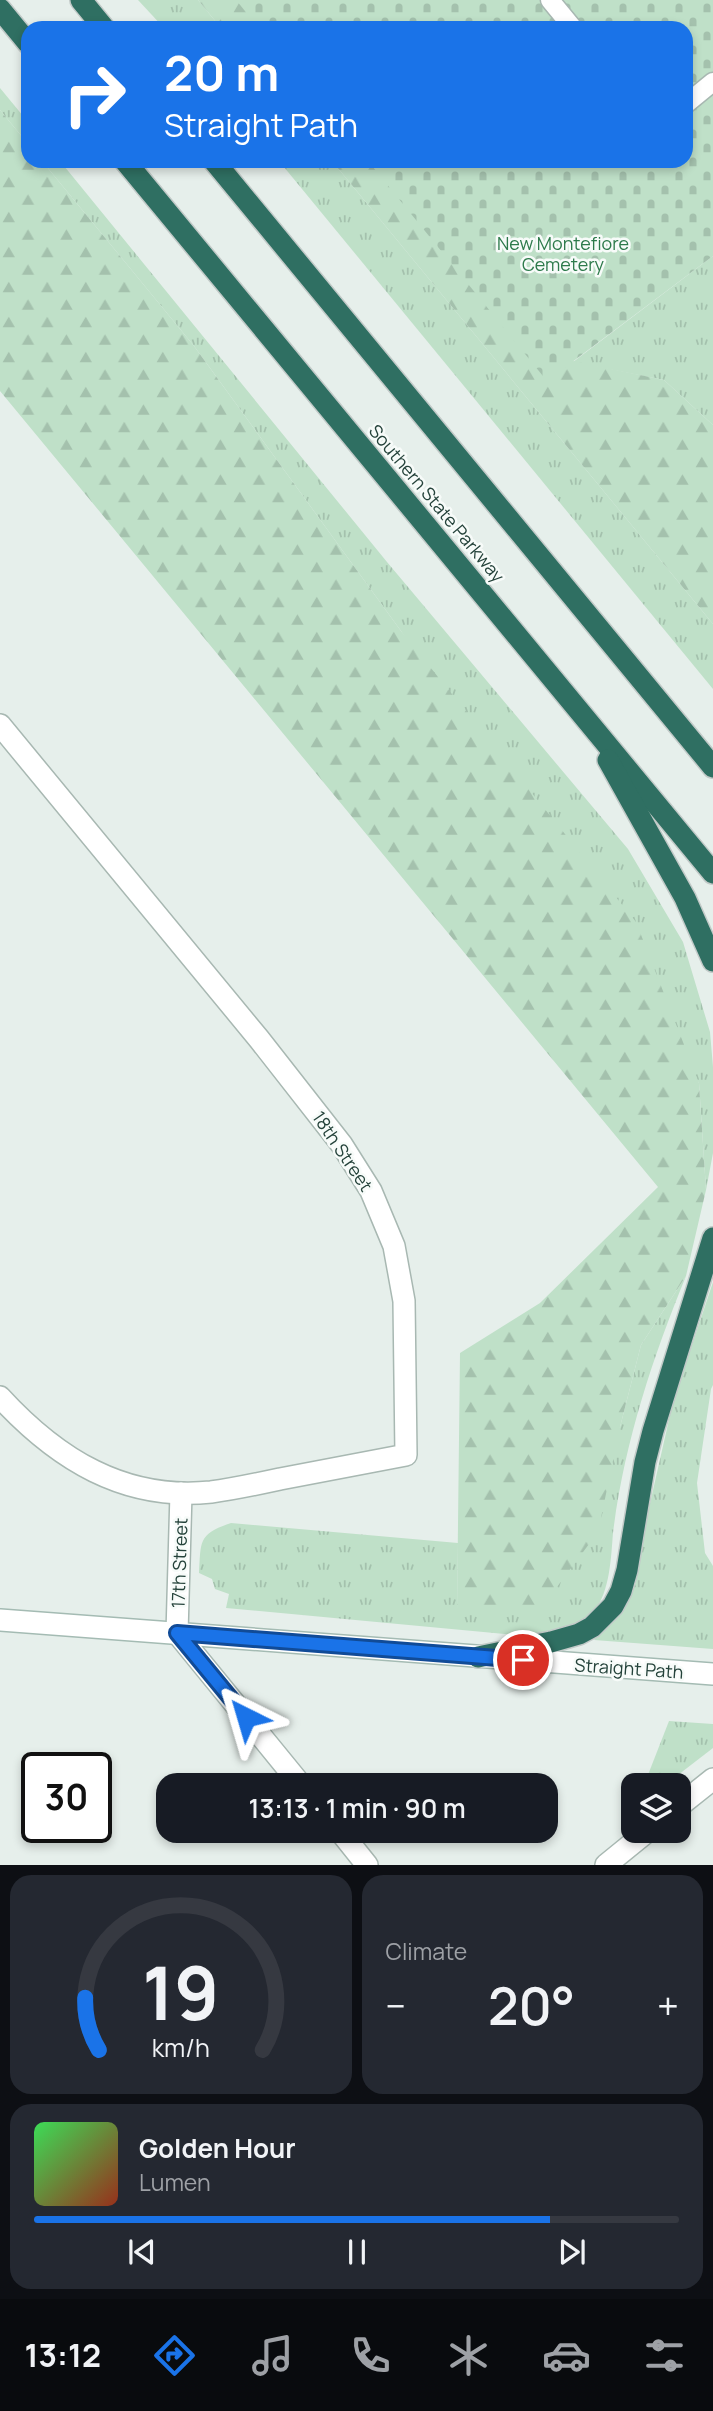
<!DOCTYPE html>
<html lang="en">
<head>
<meta charset="utf-8">
<style>
  body { margin:0; font-family:Manrope,sans-serif; background:#242831; color:#f1f3f6; height:100vh; display:flex; flex-direction:column; font-size:26px; white-space:nowrap }
  * { box-sizing:border-box; margin:0 }
  p { font-size:23px; color:#9ea1a6 }
  .icon { flex:none; width:38px; height:38px; fill:none; stroke:currentColor; stroke-width:2; stroke-linecap:round; stroke-linejoin:round }
  .map { position:relative; height:1865px; overflow:hidden }
  .side { display:flex; flex-direction:column; gap:10px; padding:10px; background:#0d0f14; flex:1 }
  .side>* { flex:none }
  .guide { position:absolute; left:21px; top:21px; width:672px; height:147px; border-radius:21px; box-shadow:0 4px 10px #0003; background:#1a73e8; color:#fff; overflow:hidden }
  .buttons { position:absolute; left:621px; top:1773px; display:grid; gap:14px }
  .buttons a { display:grid; place-items:center; width:70px; height:70px; border-radius:14px; background:#171b24; box-shadow:0 4px 10px #0003; font-size:35px }
  .speed { position:absolute; left:21px; top:1752px; display:flex; gap:14px; font-size:35px; font-weight:700; text-align:center }
  .speed>* { display:grid; place-content:center; width:91px; height:91px; border-radius:50%; background:#171b24; box-shadow:0 4px 10px #0003; line-height:1 }
  .speed .limit { border:4px solid #111; border-radius:10px; background:#fff; color:#111 }
  .pin { position:absolute; display:grid; place-items:center; width:60px; height:60px; color:#fff; margin:-30px; border:4px solid #fff; border-radius:50%; box-shadow:0 2px 7px #0007 }
  .me { position:absolute; width:77px; margin:-38px; rotate:320deg; stroke-linejoin:round; filter:drop-shadow(0 0 5px #0008) }
  .turn { display:flex; align-items:center; gap:24px; height:147px; padding:0 28px; font-size:32px }
  .turn .icon { width:91px; height:91px; stroke-width:2.5 }
  .turn b { display:block; font-size:49px; line-height:60px }
  .big { font-size:52px; font-weight:600; line-height:1.1 }
  .side .widget { flex:1; display:flex; flex-direction:column; justify-content:center; gap:10px; min-width:0; padding:0 24px; border-radius:21px; background:#242831 }
  .side .dial { align-items:center; gap:0 }
  .dial svg { height:182px; overflow:visible; fill:none; stroke:#363941; stroke-width:7; stroke-linecap:round; text-anchor:middle }
  .dial text { fill:#f1f3f6; stroke:none }
  .song { display:flex; align-items:center; gap:21px }
  .cover { width:84px; height:84px; border-radius:10px; background:linear-gradient(135deg,hsl(130 70% 55%),hsl(10 70% 35%)) }
  .played { height:7px; border-radius:4px; background:linear-gradient(90deg,#1a73e8 80%,#363941 80%) }
  .keys { display:flex; justify-content:space-around; direction:ltr }
  .heat { display:flex; justify-content:space-between; align-items:center; font-size:38px; direction:ltr }
  .side .tiles { flex:1; display:grid; gap:10px; grid-template-columns:1fr 1fr }
  .widget:last-child { grid-column:span 2 }
  .trip { position:absolute; left:156px; top:1773px; width:402px; height:70px; border-radius:21px; background:#171b24; box-shadow:0 4px 10px #0003; font-weight:600; line-height:70px; text-align:center }
  .dock { display:flex; height:112px; justify-content:space-around; align-items:center; background:#090b0e; color:#9ea1a6 }
  .dock .icon { width:49px; height:49px }
  .dock .selected { color:#1a73e8 }
  .dock b { font-size:32px; color:#f1f3f6 }
  .map>svg:first-child { display:block }
  .grass { fill:url(#grass-tufts) }
  .forest { fill:url(#forest-firs) }
  .cemetery { fill:url(#cemetery-stones) }
  .lines { fill:none; stroke-linecap:round; stroke-linejoin:round }
  .lane-casing { stroke:#a8b8b2; stroke-width:21 }
  .street-casing { stroke:#a8b8b2; stroke-width:24 }
  .secondary-casing { stroke:#a4bbb3; stroke-width:24 }
  .highway-casing { stroke:#c2cac8; stroke-width:24 }
  .lane { stroke:#fff; stroke-width:18 }
  .street { stroke:#fff; stroke-width:21 }
  .secondary { stroke:#fff; stroke-width:21 }
  .highway { stroke:#2f6f62; stroke-width:21 }
  .route-casing { stroke:#114b97; stroke-width:18 }
  .route { stroke:#1a73e8; stroke-width:12 }
  .labels { text-anchor:middle; dominant-baseline:central; stroke-width:5; stroke-linejoin:round; paint-order:stroke }
  .park-label { font-size:18px; fill:#2d7a4b; stroke:#f7fbf9 }
  .street-label { font-size:18px; fill:#24423a; stroke:#f7fbf9 }
</style>
</head>
<body>
<div class="map">
<svg width="713" height="1865" viewBox="0 0 713 1865">
  <defs>
    <pattern id="grass-tufts" width="24" height="20" patternUnits="userSpaceOnUse" patternTransform="scale(1.75)"><rect width="24" height="20" fill="#bfe0c8"/><path d="M3 7l-1-3M5 7V3M7 7l1-3M15 17l-1-3M17 17v-4M19 17l1-3" fill="none" stroke="#a4c1ad"/></pattern>
    <pattern id="forest-firs" width="22" height="20" patternUnits="userSpaceOnUse" patternTransform="scale(1.75)"><rect width="22" height="20" fill="#bfe0c8"/><path d="M5 1l3.5 6h-7zM16 11l3.5 6h-7z" fill="#a4c1ad"/></pattern>
    <pattern id="cemetery-stones" width="16" height="16" patternUnits="userSpaceOnUse" patternTransform="scale(1.75)"><rect width="16" height="16" fill="#bfe0c8"/><path d="M2 7V4a2 2 0 0 1 4 0v3zM10 15v-3a2 2 0 0 1 4 0v3z" fill="#a4c1ad"/></pattern>
  </defs>
  <rect width="100%" height="100%" fill="#e6efeb"/>
  <!-- grass -->
  <g class="grass">
    <polygon points="138,0 198,0 221,28 164,28"/>
    <polygon points="0,88 28,122 28,144 0,110"/>
    <polygon points="42,161 60,161 387,562 628,849 683,942 710,1032 713,1067 713,1153 706,1190 699,1083 401,631 194,346"/>
    <polygon points="279,161 332,161 713,624 713,689"/>
    <polygon points="713,256 713,425 664,380 573,362"/>
    <path d="M686,1276C652,1359 624,1444 613,1533C611,1557 610,1592 594,1611C580,1626 555,1631 536,1637L226,1608L229,1594L215,1589L212,1579L199,1573C201,1541 198,1534 231,1523L458,1543L457,1610L620,1427L641,1345Z"/>
    <polygon points="713,1282 713,1385 711,1389 697,1483 705,1553 713,1566 713,1649 594,1640 635,1585 646,1521 673,1402"/>
    <polygon points="669,1721 713,1724 713,1748 665,1785 644,1785"/>
  </g>
  <!-- forest -->
  <g class="forest">
    <polygon points="198,0 273,0 296,28 221,28"/>
    <polygon points="0,110 28,144 28,161 42,161 194,346 401,631 636,922 699,1083 706,1190 686,1276 641,1345 620,1427 598,1532 542,1607 457,1610 460,1353 540,1303 658,1187 0,391"/>
    <polygon points="332,161 407,161 573,361 664,380 713,425 713,624"/>
  </g>
  <!-- cemetery -->
  <polygon class="cemetery" points="236,0 713,0 713,256 547,381 368,161 686,161 686,28 259,28"/>
  <g class="lines">
    <!-- lane casing -->
    <g class="lane-casing">
      <g id="lane">
        <polyline points="550,0 573,28"/>
        <polyline points="686,104 713,82"/>
      </g>
    </g>
    <!-- street casing -->
    <g class="street-casing">
      <g id="street">
        <path d="M0,725L259,1039L342,1145L371,1191L394,1246L404,1301L406,1455C364,1463 322,1471 280,1479C257,1484 234,1489 211,1492C124,1501 57,1459 0,1397"/>
        <polyline points="181,1493 177,1633 301,1785"/>
        <polyline points="679,1806 713,1779"/>
        <polyline points="339,1830 367,1865"/>
        <polyline points="606,1865 649,1830"/>
      </g>
    </g>
    <!-- secondary casing -->
    <g class="secondary-casing">
      <polyline id="secondary" points="0,1620 713,1674"/>
    </g>
    <!-- highway casing -->
    <g class="highway-casing">
      <g id="highway">
        <polyline points="81,0 104,28"/>
        <polyline points="0,9 28,43"/>
        <polyline points="125,161 713,873"/>
        <polyline points="214,161 713,767"/>
        <polyline points="608,760 685,898 713,961"/>
        <polyline points="478,1657 551,1642 579,1634 592,1627 613,1606 621,1591 627,1570 645,1462 653,1431 713,1238"/>
      </g>
    </g>
    <!-- lane -->
    <use href="#lane" class="lane"/>
    <!-- street -->
    <use href="#street" class="street"/>
    <!-- secondary -->
    <use href="#secondary" class="secondary"/>
    <!-- highway -->
    <use href="#highway" class="highway"/>
  </g>
  <g class="lines">
    <!-- route casing -->
    <g class="route-casing">
      <polyline id="route" points="246,1717 177,1633 523,1660"/>
    </g>
    <!-- route -->
    <use href="#route" class="route"/>
  </g>
  <g class="labels">
    <!-- park labels -->
    <g class="park-label">
      <text x="563" y="243">New Montefiore<tspan x="563" dy="21">Cemetery</tspan></text>
    </g>
    <!-- street labels -->
    <g class="street-label">
      <text transform="translate(437 503) rotate(50)">Southern State Parkway</text>
      <text transform="translate(343 1151) rotate(56)">18th Street</text>
      <text transform="translate(179 1563) rotate(-88)">17th Street</text>
      <text transform="translate(629 1668) rotate(4)">Straight Path</text>
    </g>
  </g>
</svg>
<div class="buttons">
<a><svg class="icon" aria-label="layers" viewBox="0 0 24 24"><path d="M12 4l9 5-9 5-9-5zM3 14l9 5 9-5"/></svg></a>
</div>
<div class="speed"><div class="limit">30</div></div>
<div class="pin" style="left:523px;top:1660px;background:#d93025"><svg class="icon" aria-label="arrive" viewBox="0 0 24 24"><path d="M6 21V4h12l-3 4 3 4H6"/></svg></div>
<svg class="me" style="left:246px;top:1717px" viewBox="-20 -20 40 40"><path d="M0-17L14 15 0 8-14 15z" fill="#1a73e8" stroke="#fff" stroke-width="4"/></svg>
<div class="trip">13:13 · 1 min · 90 m</div>
<div class="guide">
<div class="turn"><svg class="icon" aria-label="right" viewBox="0 0 24 24"><path d="M7 20v-9h11M14 6l5 5-5 5"/></svg><div><b>20 m</b>Straight Path</div></div>
</div>
</div>
<section class="side">
<div class="tiles">
<div class="widget dial"><svg viewBox="0 0 100 80">
<path d="M14 69A42 42 0 1 1 86 69"/>
<path d="M14 69A42 42 0 0 1 8 46" stroke="#1a73e8"/>
<text x="50" y="56" font-size="32" font-weight="700">19</text>
<text x="50" y="72" font-size="11">km/h</text>
</svg></div>
<div class="widget"><p>Climate</p>
<div class="heat"><a>−</a><b class="big">20°</b><a>+</a></div>
</div>
<div class="widget">
<div class="song"><i class="cover"></i><div><b>Golden Hour</b><p>Lumen</p></div></div>
<div class="played"></div>
<div class="keys"><svg class="icon" aria-label="previous" viewBox="0 0 24 24"><path d="M18 5L8 12l10 7zM5 5v14"/></svg><svg class="icon" aria-label="pause" viewBox="0 0 24 24"><path d="M8 5v14M16 5v14"/></svg><svg class="icon" aria-label="next" viewBox="0 0 24 24"><path d="M6 5l10 7-10 7zM19 5v14"/></svg></div>
</div>
</div>
</section>
<nav class="dock">
<b>13:12</b>
<svg class="icon selected" aria-label="directions" viewBox="0 0 24 24"><path d="M12 3l9 9-9 9-9-9zM9 14v-3h6M13 9l2 2-2 2"/></svg>
<svg class="icon" aria-label="music" viewBox="0 0 24 24"><path d="M9 18V5l10-2v13"/><circle cx="6" cy="18" r="3"/><circle cx="16" cy="16" r="3"/></svg>
<svg class="icon" aria-label="phone" viewBox="0 0 24 24"><path d="M5 4h4l2 5-3 2q2 4 5 5l2-3 5 2v4C11 20 4 13 5 4z"/></svg>
<svg class="icon" aria-label="climate" viewBox="0 0 24 24"><path d="M12 3v18M4 7l16 10M4 17L20 7"/></svg>
<svg class="icon" aria-label="car" viewBox="0 0 24 24"><path d="M5 17H2v-5l4-1 3-4h7l3 4 3 1v5h-3M9 17h6M6 11h13"/><circle cx="7" cy="17" r="2"/><circle cx="17" cy="17" r="2"/></svg>
<svg class="icon" aria-label="filters" viewBox="0 0 24 24"><path d="M4 7h16M4 17h16"/><circle cx="9" cy="7" r="2"/><circle cx="15" cy="17" r="2"/></svg>
</nav>
</body>
</html>
